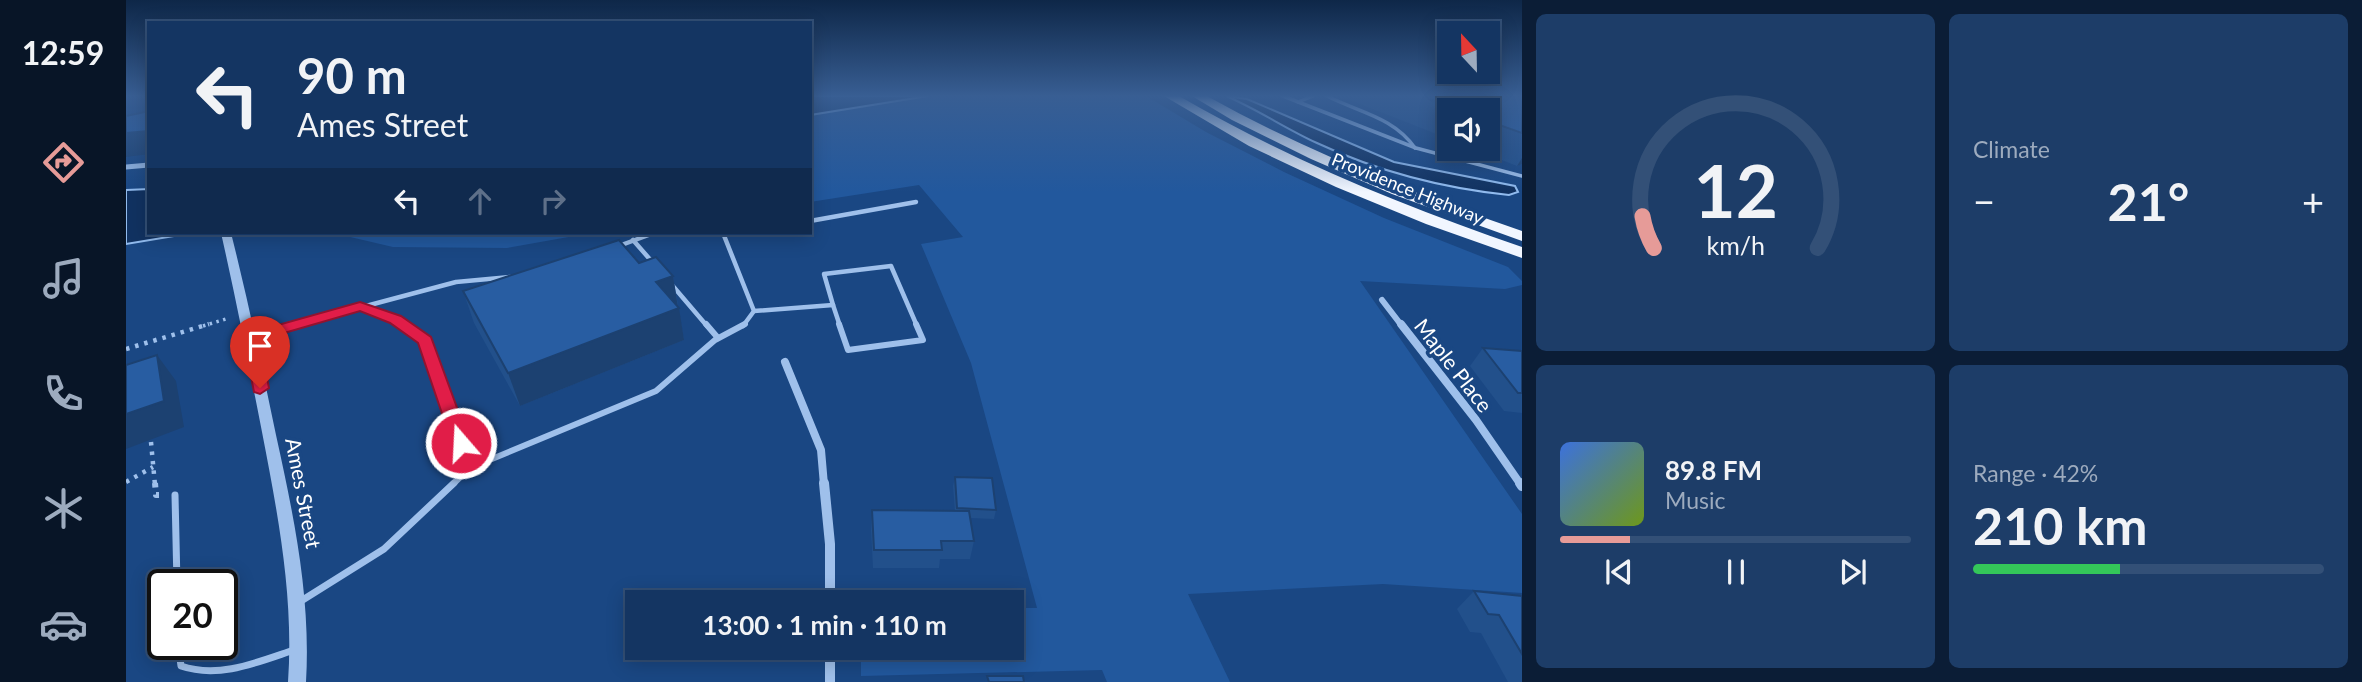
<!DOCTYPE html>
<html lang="en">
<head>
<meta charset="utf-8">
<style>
  body { margin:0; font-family:Lato,sans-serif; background:#1d3d68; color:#f1f3f6; height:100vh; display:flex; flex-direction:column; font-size:26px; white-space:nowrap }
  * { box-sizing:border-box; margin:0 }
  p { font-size:23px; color:#9dabbe }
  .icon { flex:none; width:38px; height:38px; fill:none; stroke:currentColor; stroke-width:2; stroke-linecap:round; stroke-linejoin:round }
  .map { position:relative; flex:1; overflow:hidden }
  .sheet { display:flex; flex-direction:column; gap:14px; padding:14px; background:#0b1d36; width:840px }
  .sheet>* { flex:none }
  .hud { position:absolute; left:21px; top:21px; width:665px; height:214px; border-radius:0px; box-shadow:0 4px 18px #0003,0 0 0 2px #335077; background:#143562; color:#f1f3f6; overflow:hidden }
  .needle { width:46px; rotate:338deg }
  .buttons { position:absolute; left:1311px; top:21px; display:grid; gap:14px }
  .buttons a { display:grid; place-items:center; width:63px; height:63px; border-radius:0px; background:#143562; box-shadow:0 4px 18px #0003,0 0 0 2px #335077; font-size:35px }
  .speed { position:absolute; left:21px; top:569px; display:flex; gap:14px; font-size:35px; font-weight:700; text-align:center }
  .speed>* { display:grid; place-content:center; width:91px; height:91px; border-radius:50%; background:#143562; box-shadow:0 4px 18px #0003,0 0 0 2px #335077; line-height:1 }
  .speed .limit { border:4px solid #111; border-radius:10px; background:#fff; color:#111 }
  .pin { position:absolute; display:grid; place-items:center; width:60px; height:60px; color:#fff; margin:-72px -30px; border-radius:50% 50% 50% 0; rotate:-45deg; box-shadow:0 0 7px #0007 }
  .pin .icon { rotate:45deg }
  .me { position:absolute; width:77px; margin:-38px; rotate:341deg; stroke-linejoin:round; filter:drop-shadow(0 0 5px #0008) }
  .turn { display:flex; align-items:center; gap:24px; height:147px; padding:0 35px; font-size:32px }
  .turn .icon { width:91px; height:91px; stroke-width:2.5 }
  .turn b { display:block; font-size:49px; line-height:60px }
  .lanes { display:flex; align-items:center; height:66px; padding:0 35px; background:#0003; justify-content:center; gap:35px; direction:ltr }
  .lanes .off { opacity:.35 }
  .big { font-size:52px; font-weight:700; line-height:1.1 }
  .sheet .card { flex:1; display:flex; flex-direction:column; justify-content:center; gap:10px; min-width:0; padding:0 24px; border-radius:10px; background:#1d3d68 }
  .sheet .dial { align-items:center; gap:0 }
  .dial svg { height:182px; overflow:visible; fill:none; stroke:#335077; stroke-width:7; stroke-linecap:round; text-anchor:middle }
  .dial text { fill:#f1f3f6; stroke:none }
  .song { display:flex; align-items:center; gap:21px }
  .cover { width:84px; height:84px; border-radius:10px; background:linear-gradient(135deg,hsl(220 70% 55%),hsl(80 70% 35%)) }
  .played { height:7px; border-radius:4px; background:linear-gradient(90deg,#e69b98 20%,#335077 20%) }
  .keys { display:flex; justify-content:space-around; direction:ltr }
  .heat { display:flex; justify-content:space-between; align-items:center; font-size:38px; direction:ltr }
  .charge { height:10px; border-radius:5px; background:linear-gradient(90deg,#34c759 42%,#335077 0) }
  .sheet .tiles { flex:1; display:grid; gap:14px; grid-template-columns:repeat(2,1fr) }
  .trip { position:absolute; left:499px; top:590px; width:399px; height:70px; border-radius:0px; background:#143562; box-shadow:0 4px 18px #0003,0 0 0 2px #335077; font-weight:700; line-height:70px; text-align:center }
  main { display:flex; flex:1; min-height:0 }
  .tab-bar { display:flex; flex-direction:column; width:126px; justify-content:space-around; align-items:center; background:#081527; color:#9dabbe }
  .tab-bar .icon { width:49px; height:49px }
  .tab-bar .current { color:#e69b98 }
  .tab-bar b { font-size:32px; color:#f1f3f6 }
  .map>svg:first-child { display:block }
  .green { fill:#22589d }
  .water { fill:#113261; stroke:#91bbee; stroke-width:2 }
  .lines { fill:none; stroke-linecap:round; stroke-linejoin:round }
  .path-far2 { stroke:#9fc0eb; stroke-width:3.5; stroke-dasharray:2.5 4.5; stroke-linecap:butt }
  .path-far1 { stroke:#9fc0eb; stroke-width:4.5; stroke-dasharray:3.5 6; stroke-linecap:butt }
  .path { stroke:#9fc0eb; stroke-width:6; stroke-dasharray:4.5 7; stroke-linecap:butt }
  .service-far3 { stroke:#9fc0eb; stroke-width:3.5 }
  .service-far2 { stroke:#9fc0eb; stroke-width:4.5 }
  .service-far1 { stroke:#9fc0eb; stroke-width:6 }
  .service { stroke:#9fc0eb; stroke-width:7 }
  .minor-far3 { stroke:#9fc0eb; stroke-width:5 }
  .minor-far2 { stroke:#9fc0eb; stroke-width:6 }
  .minor-far1 { stroke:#9fc0eb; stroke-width:8 }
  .minor { stroke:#9fc0eb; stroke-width:10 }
  .tertiary { fill:#9fc0eb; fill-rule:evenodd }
  .trunk { fill:#f1f6ff; fill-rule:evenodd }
  .wall { fill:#22508b }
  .shaded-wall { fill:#1c4171 }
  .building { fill:#285da2; stroke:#1c4171; stroke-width:2 }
  .route { fill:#e11d48; stroke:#92132f; stroke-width:2 }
  .labels { text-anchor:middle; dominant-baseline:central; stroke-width:7; stroke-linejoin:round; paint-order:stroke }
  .far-street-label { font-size:18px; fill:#fff; stroke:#1a4783 }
  .street-label { font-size:21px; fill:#fff; stroke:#1a4783 }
</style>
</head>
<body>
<main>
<nav class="tab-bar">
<b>12:59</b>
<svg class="icon current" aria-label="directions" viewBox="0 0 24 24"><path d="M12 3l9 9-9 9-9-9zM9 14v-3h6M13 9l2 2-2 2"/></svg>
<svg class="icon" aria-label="music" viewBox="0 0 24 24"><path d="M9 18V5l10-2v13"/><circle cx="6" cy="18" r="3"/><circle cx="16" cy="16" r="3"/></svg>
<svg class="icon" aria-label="phone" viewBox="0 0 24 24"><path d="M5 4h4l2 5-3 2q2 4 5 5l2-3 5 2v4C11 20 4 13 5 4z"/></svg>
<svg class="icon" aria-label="climate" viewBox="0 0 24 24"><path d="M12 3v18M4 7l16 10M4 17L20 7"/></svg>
<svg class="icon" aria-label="car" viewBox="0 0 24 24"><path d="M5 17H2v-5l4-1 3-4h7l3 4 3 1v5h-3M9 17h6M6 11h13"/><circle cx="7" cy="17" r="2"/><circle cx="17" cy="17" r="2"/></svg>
</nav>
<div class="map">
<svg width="1396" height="682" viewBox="0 0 1396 682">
  <rect width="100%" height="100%" fill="#1a4783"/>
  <!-- green -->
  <g class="green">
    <polygon points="780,96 1020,96 1080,132 1158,172 1258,218 1382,267 1396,281 1396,285 1379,289 1234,281 1396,514 1396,593 1257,584 1062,594 1104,682 981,682 976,670 735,676 735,648 886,648 886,608 911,608 845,363 795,244 837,237 793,185 684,202 684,111"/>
    <polygon points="207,233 465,233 381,248 267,247"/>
  </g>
  <!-- water -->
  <g class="water">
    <polygon points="684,96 802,96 684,115"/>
    <path d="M1100,96L1121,99L1268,162L1389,186L1392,192L1383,195C1316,188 1253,172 1191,143C1160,129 1131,109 1100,96Z"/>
    <polygon points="23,189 23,233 66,233 0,244 0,190"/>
  </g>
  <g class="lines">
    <!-- path-far2 -->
    <polyline class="path-far2" points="77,326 103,318"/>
    <!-- path-far1 -->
    <g class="path-far1">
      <polyline points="0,349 83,324"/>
      <polyline points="25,442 29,485"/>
      <polyline points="0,482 27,467"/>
    </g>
    <!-- path -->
    <polyline class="path" points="29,483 30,495 33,495"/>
    <!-- service-far3 -->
    <g class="service-far3">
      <polyline points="1157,96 1290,148 1396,176"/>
      <path d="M1201,96C1232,112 1268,117 1289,148"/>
      <polyline points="1172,102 1187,96"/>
    </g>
    <!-- service-far2 -->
    <g class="service-far2">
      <polyline points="684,221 790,202"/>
      <polyline points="597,233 628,311 617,326"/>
      <polyline points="507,240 528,264"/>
      <polyline points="490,247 528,233"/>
      <polyline points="546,285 581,326"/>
      <polyline points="707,305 714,326"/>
      <polyline points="707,305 698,274 765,266 791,326"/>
      <polyline points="234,306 270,319 279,326"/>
      <polyline points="628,311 707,305"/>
      <polyline points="165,326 330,282 384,277"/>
    </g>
    <!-- service-far1 -->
    <g class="service-far1">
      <polyline points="277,324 299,340 344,468"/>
      <polyline points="580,324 592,338"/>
      <polyline points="713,324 722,350 797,340 790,324"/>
      <polyline points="125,337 171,324"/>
      <polyline points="326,485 344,468 530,391 589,340 619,324"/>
    </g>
    <!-- service -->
    <g class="service">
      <polyline points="49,495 51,584"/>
      <polyline points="175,601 258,549 328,483"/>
      <path d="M52,644L55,666C93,679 132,662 168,650"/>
    </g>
    <!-- minor-far3 -->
    <polyline class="minor-far3" points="0,167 23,165"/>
    <!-- minor-far2 -->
    <polyline class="minor-far2" points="1256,300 1276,326"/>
    <!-- minor-far1 -->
    <g class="minor-far1">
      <polyline points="1275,324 1350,420 1395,485"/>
      <polyline points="659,362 695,450 698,485"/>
    </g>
    <!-- minor -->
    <g class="minor">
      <polyline points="698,483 704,544 704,602"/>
      <polyline points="1394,483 1396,486"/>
      <polyline points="704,648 704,682"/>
    </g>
    <!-- tertiary -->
    <path class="tertiary" d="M95,233H105C122,300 136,368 150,435C168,517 185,598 180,682H162C168,597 152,515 136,432C123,366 110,299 95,233Z"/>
    <!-- trunk -->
    <g class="trunk">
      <path d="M1038,96H1053C1162,159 1277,206 1396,247V258L1300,224L1210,187L1123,146Z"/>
      <path d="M1066,96H1081C1181,152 1288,193 1396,231V241L1266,194L1185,159L1106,120Z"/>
    </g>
  </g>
  <!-- wall -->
  <g class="wall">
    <polygon points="1226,96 1396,96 1396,164 1391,166 1348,149 1362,149 1362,110 1323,110 1323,139 1224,100"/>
    <polygon points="513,263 547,276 558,340 394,406 348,323 337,291"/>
    <polygon points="1357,348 1396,351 1396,413 1378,411 1344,366"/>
    <polygon points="829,477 870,510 868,519 844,518 848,541 844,559 814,559 813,568 747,568 745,529 746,510 829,511 827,486"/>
    <polygon points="1348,591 1396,596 1396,682 1382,682 1355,633 1344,632 1331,609"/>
  </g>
  <!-- shaded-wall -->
  <g class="shaded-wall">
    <polygon points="23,131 23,154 0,157 0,133"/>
    <polygon points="1396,158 1396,164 1391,166"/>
    <polygon points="547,276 552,308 530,282"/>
    <polygon points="553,308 558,340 394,406 382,373"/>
    <polygon points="31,355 50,381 58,427 0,449 0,414"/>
  </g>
  <!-- building -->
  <g class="building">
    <polygon points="1295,96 1396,96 1396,133 1362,121 1362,110 1333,110"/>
    <polygon points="23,111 23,131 0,133 0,116"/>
    <polygon points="493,240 513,263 530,257 547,276 530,282 553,308 382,373 337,291"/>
    <polygon points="1357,348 1396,351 1396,393 1392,393"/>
    <polygon points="31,355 38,401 0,414 0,365"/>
    <polygon points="829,477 866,478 870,510 831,508"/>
    <polygon points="746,510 843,511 848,541 815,541 816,550 748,550"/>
    <polygon points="1348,591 1396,596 1396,654 1373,615 1362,614"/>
    <polygon points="861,676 897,676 898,682 863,682"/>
  </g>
  <!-- sky -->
  <linearGradient id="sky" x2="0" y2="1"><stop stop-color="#0e2748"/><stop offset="0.5" stop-color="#385e93"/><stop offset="1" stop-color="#385e93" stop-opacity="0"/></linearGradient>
  <rect width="1396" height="192" fill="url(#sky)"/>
  <!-- route -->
  <polygon class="route" points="234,302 275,316 305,337 344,443 342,447 329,447 326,443 292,343 264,323 234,311 134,340 143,388 134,394 128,392 117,337 120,334"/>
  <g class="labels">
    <!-- far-street labels -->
    <g class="far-street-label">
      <text transform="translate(1282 188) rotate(22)">Providence Highway</text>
    </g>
    <!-- street labels -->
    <g class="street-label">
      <text transform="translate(1328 365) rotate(52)">Maple Place</text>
      <text transform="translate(178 493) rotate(79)">Ames Street</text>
    </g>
  </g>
</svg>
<div class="buttons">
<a><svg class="needle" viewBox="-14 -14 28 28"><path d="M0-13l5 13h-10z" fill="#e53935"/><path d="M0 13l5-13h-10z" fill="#9dabbe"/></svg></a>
<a><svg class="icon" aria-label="sound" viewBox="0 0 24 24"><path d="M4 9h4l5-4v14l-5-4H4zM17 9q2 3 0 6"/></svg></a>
</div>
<div class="speed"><div class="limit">20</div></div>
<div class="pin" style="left:134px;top:388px;background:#d93025"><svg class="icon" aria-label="arrive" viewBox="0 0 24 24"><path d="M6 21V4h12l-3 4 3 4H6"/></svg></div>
<svg class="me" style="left:335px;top:443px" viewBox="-20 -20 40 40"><circle r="17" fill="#e11d48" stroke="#fff" stroke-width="3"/><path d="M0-11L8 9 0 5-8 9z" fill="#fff"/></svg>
<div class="trip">13:00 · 1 min · 110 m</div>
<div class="hud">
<div class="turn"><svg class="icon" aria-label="left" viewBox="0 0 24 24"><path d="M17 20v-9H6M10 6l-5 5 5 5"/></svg><div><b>90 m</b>Ames Street</div></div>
<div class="lanes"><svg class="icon" aria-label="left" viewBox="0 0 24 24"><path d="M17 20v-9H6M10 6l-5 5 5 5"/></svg><svg class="icon off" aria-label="ahead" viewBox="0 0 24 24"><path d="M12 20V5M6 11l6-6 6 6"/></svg><svg class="icon off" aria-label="right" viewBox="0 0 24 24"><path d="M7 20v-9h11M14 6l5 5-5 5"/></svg></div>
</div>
</div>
<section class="sheet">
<div class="tiles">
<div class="card dial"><svg viewBox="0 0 100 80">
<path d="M14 69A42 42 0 1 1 86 69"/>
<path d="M14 69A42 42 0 0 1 9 55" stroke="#e69b98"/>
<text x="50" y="56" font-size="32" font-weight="700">12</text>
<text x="50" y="72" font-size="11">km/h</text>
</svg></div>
<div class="card"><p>Climate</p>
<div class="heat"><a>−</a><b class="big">21°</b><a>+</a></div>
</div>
<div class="card">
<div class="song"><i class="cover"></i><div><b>89.8 FM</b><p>Music</p></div></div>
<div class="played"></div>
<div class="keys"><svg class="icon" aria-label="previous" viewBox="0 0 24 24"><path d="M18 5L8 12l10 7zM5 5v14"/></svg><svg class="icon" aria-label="pause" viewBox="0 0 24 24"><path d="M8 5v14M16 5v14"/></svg><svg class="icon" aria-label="next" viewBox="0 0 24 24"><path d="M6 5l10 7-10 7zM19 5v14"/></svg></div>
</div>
<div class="card"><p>Range · 42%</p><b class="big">210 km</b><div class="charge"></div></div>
</div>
</section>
</main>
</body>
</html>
